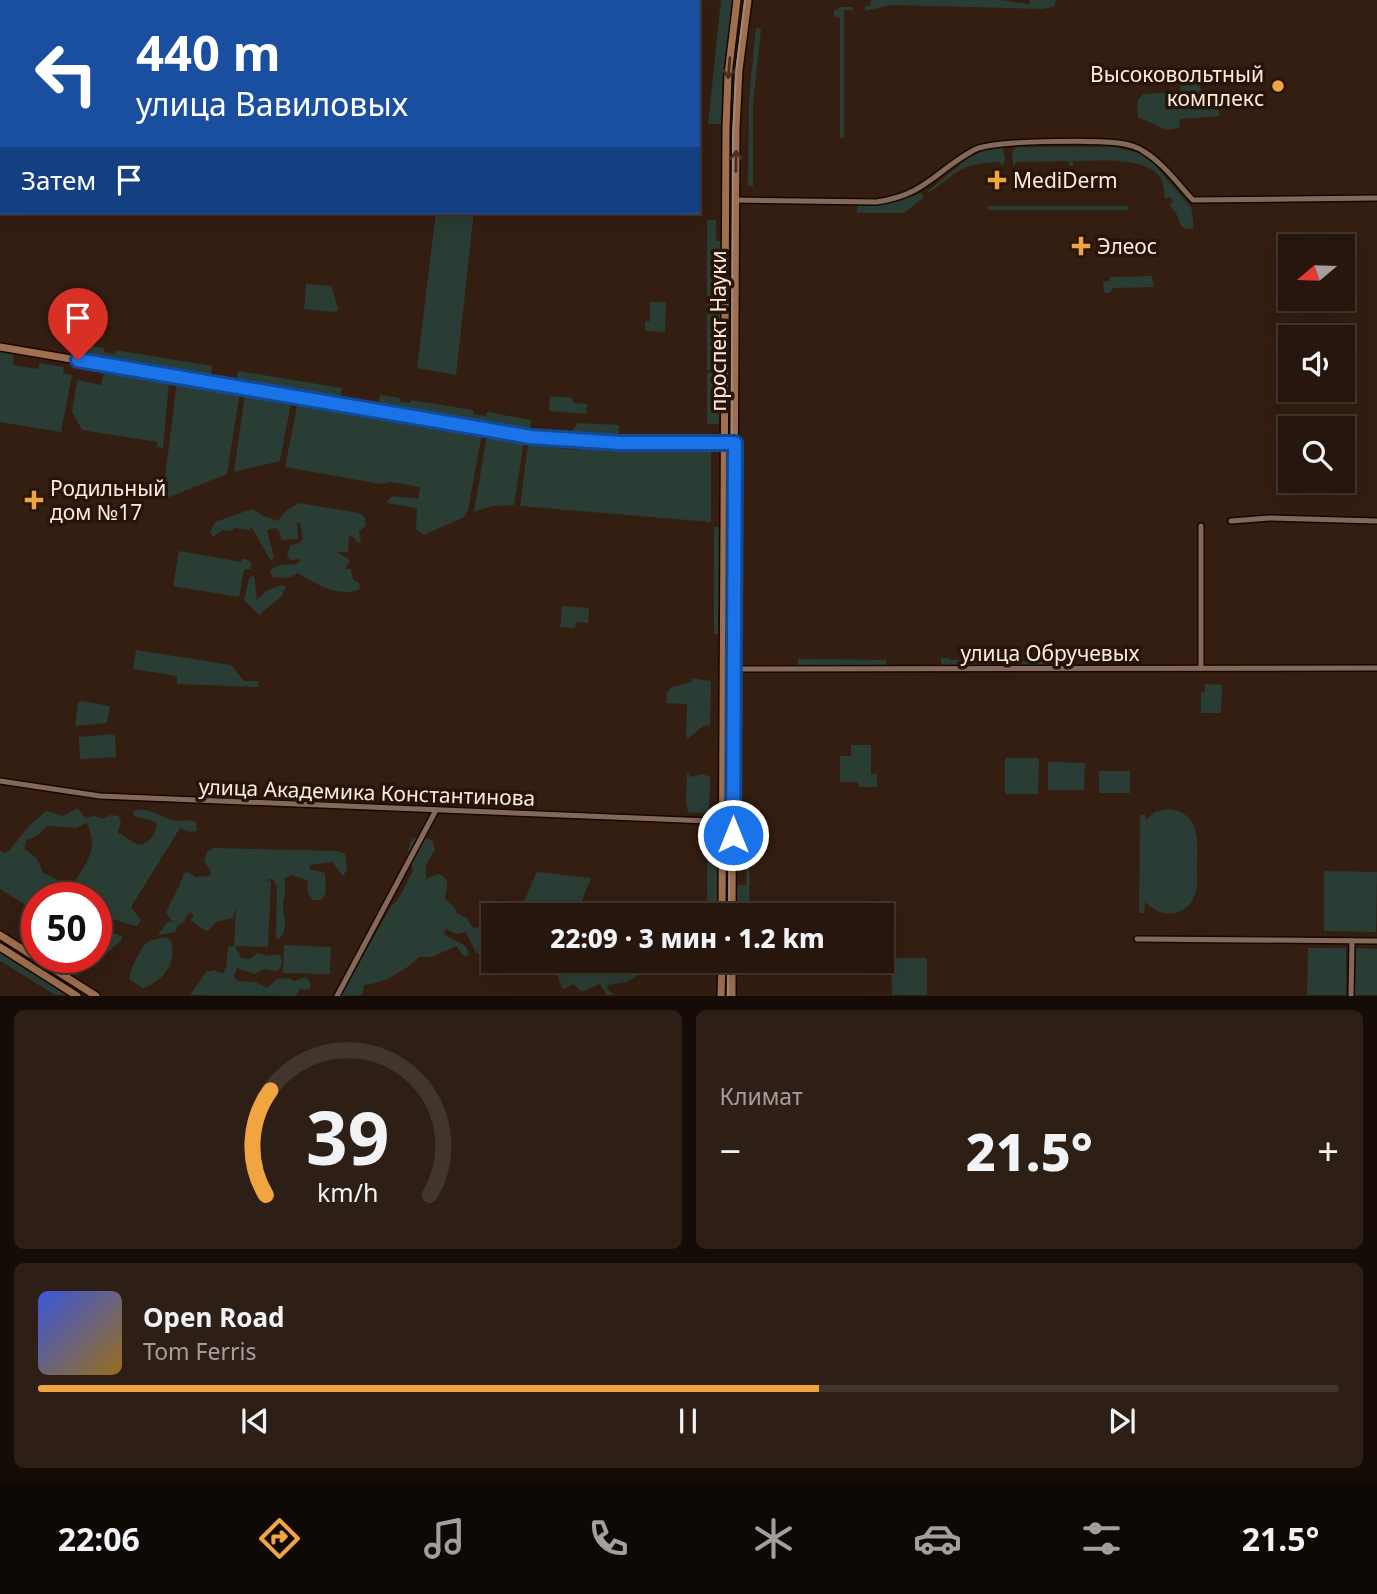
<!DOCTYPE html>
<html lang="ru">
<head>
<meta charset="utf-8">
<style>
  body { margin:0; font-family:"Noto Sans",sans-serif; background:#2e1f16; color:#f1f3f6; height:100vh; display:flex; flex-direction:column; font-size:26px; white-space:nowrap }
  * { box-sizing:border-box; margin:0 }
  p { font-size:23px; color:#a49f9d }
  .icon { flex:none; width:38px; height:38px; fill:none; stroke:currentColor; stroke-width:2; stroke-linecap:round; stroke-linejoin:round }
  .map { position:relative; height:996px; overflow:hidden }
  .side { display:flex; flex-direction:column; gap:14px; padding:14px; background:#150c07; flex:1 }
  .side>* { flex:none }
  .top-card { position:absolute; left:0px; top:0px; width:700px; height:214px; box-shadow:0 7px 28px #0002,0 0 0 2px #42352e; background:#1a4fa0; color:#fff; overflow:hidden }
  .needle { width:46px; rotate:251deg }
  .tools { position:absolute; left:1278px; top:234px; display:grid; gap:14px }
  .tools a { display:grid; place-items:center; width:77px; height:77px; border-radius:0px; background:#26160d; box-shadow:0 7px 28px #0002,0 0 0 2px #42352e; font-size:35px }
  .speed { position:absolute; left:21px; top:882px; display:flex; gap:14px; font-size:35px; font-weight:700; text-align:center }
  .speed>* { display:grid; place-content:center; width:91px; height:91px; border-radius:50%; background:#26160d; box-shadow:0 7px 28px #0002,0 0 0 2px #42352e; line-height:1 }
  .speed .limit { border:10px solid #d22; background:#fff; color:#111 }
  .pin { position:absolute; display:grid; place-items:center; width:60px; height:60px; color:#fff; margin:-72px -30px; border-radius:50% 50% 50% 0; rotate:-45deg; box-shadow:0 0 7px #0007 }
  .pin .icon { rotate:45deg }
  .me { position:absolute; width:77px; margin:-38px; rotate:0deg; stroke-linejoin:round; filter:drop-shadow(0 0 5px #0008) }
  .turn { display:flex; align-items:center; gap:24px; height:147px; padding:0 21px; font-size:32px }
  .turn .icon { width:91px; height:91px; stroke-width:2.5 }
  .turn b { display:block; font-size:49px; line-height:60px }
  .then { display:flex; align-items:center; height:66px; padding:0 21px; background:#0003; gap:14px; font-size:26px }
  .big { font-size:52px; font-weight:800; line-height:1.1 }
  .side .card { flex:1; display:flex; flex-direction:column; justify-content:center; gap:10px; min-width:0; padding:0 24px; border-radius:10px; background:#2e1f16 }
  .side .dial { align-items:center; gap:0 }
  .dial svg { height:182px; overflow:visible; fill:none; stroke:#42352e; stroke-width:7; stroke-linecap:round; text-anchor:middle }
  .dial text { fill:#f1f3f6; stroke:none }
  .song { display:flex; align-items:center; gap:21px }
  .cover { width:84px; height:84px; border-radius:10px; background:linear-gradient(135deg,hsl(230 70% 55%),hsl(40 70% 35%)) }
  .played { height:7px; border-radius:4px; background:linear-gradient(90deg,#f1a540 60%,#42352e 60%) }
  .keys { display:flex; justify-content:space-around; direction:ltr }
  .heat { display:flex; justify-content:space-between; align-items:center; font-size:38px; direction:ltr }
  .side .tiles { flex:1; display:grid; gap:14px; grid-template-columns:1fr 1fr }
  .card:last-child { grid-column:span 2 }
  .trip { position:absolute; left:481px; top:903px; width:413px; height:70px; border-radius:0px; background:#26160d; box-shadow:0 7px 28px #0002,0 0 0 2px #42352e; font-weight:800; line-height:70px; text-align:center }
  .tab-bar { display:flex; height:112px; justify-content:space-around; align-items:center; background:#0f0905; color:#a49f9d }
  .tab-bar .icon { width:49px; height:49px }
  .tab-bar .selected { color:#f1a540 }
  .tab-bar b { font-size:32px; color:#f1f3f6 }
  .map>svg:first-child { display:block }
  .green { fill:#2a3d34; fill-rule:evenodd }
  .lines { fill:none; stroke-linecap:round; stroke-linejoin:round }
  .street-casing { stroke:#1a0700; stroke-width:8 }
  .secondary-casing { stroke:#1a0700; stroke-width:10 }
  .street { stroke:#83695a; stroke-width:5 }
  .secondary { stroke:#9e704f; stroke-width:7 }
  .tram { stroke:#9c8b80; stroke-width:2 }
  .oneway { stroke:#4c301d }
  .route-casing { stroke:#114b97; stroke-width:18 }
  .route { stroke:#1a73e8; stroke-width:12 }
  .poi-dot { fill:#f1a540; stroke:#291508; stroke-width:2.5 }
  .labels { text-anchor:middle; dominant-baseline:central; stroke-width:7; stroke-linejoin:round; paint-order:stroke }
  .poi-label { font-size:21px; fill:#fbece3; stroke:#291508; text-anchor:start }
  .street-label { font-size:21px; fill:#fbece3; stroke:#291508 }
</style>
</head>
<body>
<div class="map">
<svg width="1377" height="996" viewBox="0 0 1377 996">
  <rect width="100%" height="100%" fill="#331e11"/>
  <!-- green -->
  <g class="green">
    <polygon points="721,0 733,0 723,74 721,124 708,124"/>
    <polygon points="871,0 1000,0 1029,4 1030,0 1056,0 1055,6 1044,9 891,5 865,11 865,6 870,6"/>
    <polygon points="840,7 853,7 853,10 844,10 844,138 840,138 840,18 834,17 834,11"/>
    <polygon points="756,28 761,29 753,105 753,186 748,186 749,99"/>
    <polygon points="1188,68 1198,73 1203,103 1219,103 1219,116 1180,119 1179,128 1166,130 1138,117 1137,101 1143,94 1180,92 1183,71"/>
    <path d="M1016,147H1114L1139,153L1153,163L1191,207L1194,228L1186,229L1181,226L1176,213L1169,205L1173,202L1170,197L1165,199C1164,192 1164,183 1160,177C1145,156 1096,161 1073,161V166H1069V161L1016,162L1015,166L1013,164L1012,152Z"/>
    <path d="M1003,148L1005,160L1002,166L1000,162C976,163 965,165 946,180C939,185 934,191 927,192L968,158L988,149Z"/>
    <polygon points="921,193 924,197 904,213 857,213 857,207 860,204 896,202"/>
    <polygon points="987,206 1128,206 1128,210 988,210"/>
    <polygon points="436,212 474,212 456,375 417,368"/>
    <polygon points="707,220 716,220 716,241 721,241 720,369 707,370"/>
    <polygon points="1152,276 1154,287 1113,288 1110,293 1104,293 1103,281 1110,281 1110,277"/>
    <polygon points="306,284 331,286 338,308 337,311 334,312 304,309"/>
    <polygon points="650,302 666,302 665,332 645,331 645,322 650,321"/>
    <polygon points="73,342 104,348 104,352 115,354 116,350 212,366 211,378 77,356 72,351"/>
    <polygon points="0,352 14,355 13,365 38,369 40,363 64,367 63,373 72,375 61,432 0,422"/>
    <polygon points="238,371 342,388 340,400 236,382"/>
    <polygon points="104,372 169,381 163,448 157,447 157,442 82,430 72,412 77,380 101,385"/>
    <polygon points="707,373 720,374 719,424 707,424"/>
    <polygon points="177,382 240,392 227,474 167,498 163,494"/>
    <polygon points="245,394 291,403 280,461 234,472"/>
    <polygon points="380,395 400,398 401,402 410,403 411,400 473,410 473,414 486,416 487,412 531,420 530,431 378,406"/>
    <polygon points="550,396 573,398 573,403 587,404 586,414 549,411"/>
    <polygon points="298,402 351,412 351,414 482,433 468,510 464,517 424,535 416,530 417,508 386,503 392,496 418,499 420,487 390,482 381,484 285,467"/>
    <polygon points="578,423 619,425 618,438 570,434"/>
    <polygon points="487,435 524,441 514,505 492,506 474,512"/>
    <polygon points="528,445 578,450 580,445 708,447 711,453 711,522 520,506"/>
    <path d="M299,503L359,513L365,517L366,526L359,531L361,542L358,543L352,536L349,537L348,552H337L350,560L345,569H351L353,580L359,583L360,589C340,598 315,584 298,573L288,578L272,577L270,571C282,560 291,568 300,562L299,559L290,560L287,554L291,545L300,543L303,538L300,523H297L298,539L281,540L280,533L276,528L267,530L274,557L271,561L251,526L250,530L235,528L231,531L222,530L213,537L210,532L215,522L252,509L266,517L278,521L286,511Z"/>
    <polygon points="714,527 719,527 718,634 714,634"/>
    <polygon points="179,551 241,562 242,559 247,559 251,564 251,569 244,569 239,597 173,586"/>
    <polygon points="254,575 257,600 266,591 281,585 286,587 281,597 259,615 244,600 249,578"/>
    <polygon points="562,606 589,608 588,623 576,622 575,628 560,627"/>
    <polygon points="136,650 231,665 244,681 258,681 259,687 177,684 177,676 133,669"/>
    <polygon points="941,658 950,658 950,660 1059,662 1054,665 941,665"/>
    <polygon points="798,659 886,660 886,665 798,666"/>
    <polygon points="692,678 711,681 710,725 703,726 686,740 687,704 666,703 667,692 672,687 692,682"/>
    <polygon points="1205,684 1222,685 1221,713 1201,713 1201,692 1205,691"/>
    <polygon points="81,701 110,706 107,723 75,726 78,703"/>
    <polygon points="115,734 116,757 80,759 79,737"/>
    <polygon points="851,745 871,745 871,774 877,774 877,787 859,787 858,782 840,782 840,756 851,756"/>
    <polygon points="1005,758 1039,758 1038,794 1005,794"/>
    <polygon points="1048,762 1085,763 1084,790 1048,790"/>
    <rect x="1099" y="771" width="31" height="22"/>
    <polygon points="687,773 689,773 690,777 703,774 710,777 709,814 688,812 686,803"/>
    <path d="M78,808L85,818L95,816L103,819L110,815L119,816L121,824L117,832L138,845C149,844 156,834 157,824L154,821L134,816L133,812C148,804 163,821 179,821C187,821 188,819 196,822L197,831L189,832L180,828L131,907L140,919V923L136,926C124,924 111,915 99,920L101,929L122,936V940L104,955L96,950V898H37V912L0,889V851L5,853L9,851L29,826L46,811L63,816ZM87,823C98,851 89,857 75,882C63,887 54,876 43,873L37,859L24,848L27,840L38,835L47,826L76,828Z"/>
    <path d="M1169,809C1200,813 1198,841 1197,865C1197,875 1199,887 1194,897C1184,919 1159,917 1145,902L1144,913H1139L1140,815H1145L1146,820L1155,812Z"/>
    <path d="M417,837L432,840L435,849L426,865V879L438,874C453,879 445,888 445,899L454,907L457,913L467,918L472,927L478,928L483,921L488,920L493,925L491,939L493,948L484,955L476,953L466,932L457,934L446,929L444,935L466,946L469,955L464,956L456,946L432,957H419C407,970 382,984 364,985L362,995L341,996L391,906C403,896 405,884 413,870L408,850L412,839Z"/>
    <polygon points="710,837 717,837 717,915 707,915 707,869"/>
    <polygon points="747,843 750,843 749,915 737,915 737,885 746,885"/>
    <path d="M214,848L337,851L345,854L347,870L343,876L332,862L310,865L309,869L325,873L326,893L321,900H312L308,893L307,880L291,875L284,879C287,892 283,896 283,907C284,920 289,928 279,939L276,937L277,887L273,879L266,880L271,881L268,947L235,946L241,958L250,959L257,953L269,956L278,954C284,957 282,968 277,971L264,969L254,974L237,968L234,976L237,981L256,982L267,988L277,979L289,978L294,981L306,977L311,984L309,990L300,989L296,996L190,995L206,972L215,970L223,974L226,968L228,947L234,946L236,908L233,918L216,922L208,931L204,930L190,920L194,915L191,912L187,914L184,922L177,926L176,932L158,935L168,921L173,923L166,913C172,899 179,888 184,873L188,872L196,877L209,876L211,872L204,861L207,852Z"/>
    <polygon points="1324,871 1377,872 1376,932 1324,931"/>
    <polygon points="537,872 591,878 582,901 572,902 572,915 518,914"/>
    <path d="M166,937L171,941C177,963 163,982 143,988L130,980C129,972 131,971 134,964C144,944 142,941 166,937Z"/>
    <polygon points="284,945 331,947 330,974 283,973"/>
    <polygon points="1308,948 1346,948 1346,995 1307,995"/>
    <polygon points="1356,948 1377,949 1377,995 1355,995"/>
    <polygon points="0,952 70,995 55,995 0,961"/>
    <polygon points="891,958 927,958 927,995 892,995"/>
    <polygon points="551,961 642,961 642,973 627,982 608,985 607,988 613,995 604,995 606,994 600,984 581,992 574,984 563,989"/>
  </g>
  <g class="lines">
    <!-- street casing -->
    <g class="street-casing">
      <g id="street">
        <path d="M735,200L876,202C926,195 935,171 974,150C992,140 1094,140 1118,143C1126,144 1136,146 1143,151C1162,162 1178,184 1193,200L1377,198"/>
        <polyline points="1231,521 1269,518 1377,521"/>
        <polyline points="1201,668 1201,526"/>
        <polyline points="723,669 1377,668"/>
        <polyline points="0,781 100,796 733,822"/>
        <polyline points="1137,939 1377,941"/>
        <polyline points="337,996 436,810"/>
        <polyline points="1351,996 1352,941"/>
      </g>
    </g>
    <!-- secondary casing -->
    <g class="secondary-casing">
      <g id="secondary">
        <polyline points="0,347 531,437 621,443 727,442"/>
        <polyline points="722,915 726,128 728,75 737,0"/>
        <polyline points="732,915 736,128 739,70 748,0"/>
        <polyline points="0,935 96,996"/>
        <polyline points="0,947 77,996"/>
        <polyline points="732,961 732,996"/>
        <polyline points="721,996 722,961"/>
      </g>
    </g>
    <!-- street -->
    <use href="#street" class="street"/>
    <!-- secondary -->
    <use href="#secondary" class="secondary"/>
    <!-- tram -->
    <g class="tram">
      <polyline points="729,915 733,136 736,72 745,0"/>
      <polyline points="728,996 728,961"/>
    </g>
  </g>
  <!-- one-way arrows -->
  <defs><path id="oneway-shaft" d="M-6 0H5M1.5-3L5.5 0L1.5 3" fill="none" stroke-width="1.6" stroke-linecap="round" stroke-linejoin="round" transform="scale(1.75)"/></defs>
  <g class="oneway">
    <use href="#oneway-shaft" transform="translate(729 68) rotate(95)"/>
    <use href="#oneway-shaft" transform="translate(736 161) rotate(-89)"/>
  </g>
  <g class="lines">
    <!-- route casing -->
    <g class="route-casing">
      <polyline id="route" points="78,360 531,437 621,443 735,443 733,835"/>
    </g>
    <!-- route -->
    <use href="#route" class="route"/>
  </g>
  <!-- markers -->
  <g class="poi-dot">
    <circle cx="1278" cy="86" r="7"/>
    <path d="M993.5 169.5h7v7h7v7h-7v7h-7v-7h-7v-7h7z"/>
    <path d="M1077.5 235.5h7v7h7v7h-7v7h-7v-7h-7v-7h7z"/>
    <path d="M30.5 489.5h7v7h7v7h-7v7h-7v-7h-7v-7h7z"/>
  </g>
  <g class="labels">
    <!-- poi labels -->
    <g class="poi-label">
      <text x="1264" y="74" text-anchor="end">Высоковольтный<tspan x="1264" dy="24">комплекc</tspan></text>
      <text x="1013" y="180">MediDerm</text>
      <text x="1097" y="246">Элеос</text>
      <text x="50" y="488">Родильный<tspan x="50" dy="24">дом №17</tspan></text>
    </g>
    <!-- street labels -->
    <g class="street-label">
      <text transform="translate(718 331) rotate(-90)">проспект Науки</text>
      <text x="1050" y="653">улица Обручевых</text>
      <text transform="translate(367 792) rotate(2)">улица Академика Константинова</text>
    </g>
  </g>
</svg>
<div class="tools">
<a><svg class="needle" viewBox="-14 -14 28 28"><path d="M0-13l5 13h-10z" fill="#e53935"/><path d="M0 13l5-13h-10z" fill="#a49f9d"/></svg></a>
<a><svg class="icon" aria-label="sound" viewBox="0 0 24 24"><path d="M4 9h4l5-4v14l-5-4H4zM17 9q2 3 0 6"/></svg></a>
<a><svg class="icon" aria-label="search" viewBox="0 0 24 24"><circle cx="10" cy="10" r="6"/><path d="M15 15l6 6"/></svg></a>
</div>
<div class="speed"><div class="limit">50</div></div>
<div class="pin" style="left:78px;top:360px;background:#d93025"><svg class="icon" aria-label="arrive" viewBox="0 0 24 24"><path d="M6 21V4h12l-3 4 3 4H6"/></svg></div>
<svg class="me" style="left:733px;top:835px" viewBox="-20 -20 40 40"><circle r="17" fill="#1a73e8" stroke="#fff" stroke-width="3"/><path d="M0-11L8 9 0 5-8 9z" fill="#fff"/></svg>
<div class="trip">22:09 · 3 мин · 1.2 km</div>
<div class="top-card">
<div class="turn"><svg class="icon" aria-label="left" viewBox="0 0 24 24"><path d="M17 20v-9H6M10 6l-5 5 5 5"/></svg><div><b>440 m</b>улица Вавиловых</div></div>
<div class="then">Затем<svg class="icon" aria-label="arrive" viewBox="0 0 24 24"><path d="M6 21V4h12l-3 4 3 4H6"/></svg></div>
</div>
</div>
<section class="side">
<div class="tiles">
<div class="card dial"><svg viewBox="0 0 100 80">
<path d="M14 69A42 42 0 1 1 86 69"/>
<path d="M14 69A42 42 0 0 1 16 23" stroke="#f1a540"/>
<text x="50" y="56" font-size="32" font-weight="700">39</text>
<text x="50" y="72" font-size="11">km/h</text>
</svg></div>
<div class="card"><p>Климат</p>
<div class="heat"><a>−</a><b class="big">21.5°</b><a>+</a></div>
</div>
<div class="card">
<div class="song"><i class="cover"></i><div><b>Open Road</b><p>Tom Ferris</p></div></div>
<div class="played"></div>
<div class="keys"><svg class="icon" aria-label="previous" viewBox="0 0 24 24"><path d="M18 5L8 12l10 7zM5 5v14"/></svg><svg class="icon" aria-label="pause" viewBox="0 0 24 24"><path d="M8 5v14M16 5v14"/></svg><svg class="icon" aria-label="next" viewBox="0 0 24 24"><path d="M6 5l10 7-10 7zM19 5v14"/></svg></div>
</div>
</div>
</section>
<nav class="tab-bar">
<b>22:06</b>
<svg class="icon selected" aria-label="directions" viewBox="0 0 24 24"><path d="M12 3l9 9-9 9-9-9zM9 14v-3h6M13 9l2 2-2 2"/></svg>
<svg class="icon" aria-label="music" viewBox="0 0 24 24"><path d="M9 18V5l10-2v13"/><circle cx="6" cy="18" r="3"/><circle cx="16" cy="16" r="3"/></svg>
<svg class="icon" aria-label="phone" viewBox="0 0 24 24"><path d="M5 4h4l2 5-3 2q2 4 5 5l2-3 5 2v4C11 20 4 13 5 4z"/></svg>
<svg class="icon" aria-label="climate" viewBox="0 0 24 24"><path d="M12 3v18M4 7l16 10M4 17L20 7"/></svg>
<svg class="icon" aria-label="car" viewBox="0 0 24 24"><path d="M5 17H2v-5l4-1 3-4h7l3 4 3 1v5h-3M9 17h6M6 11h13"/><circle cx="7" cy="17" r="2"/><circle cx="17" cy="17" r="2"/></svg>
<svg class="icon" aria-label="filters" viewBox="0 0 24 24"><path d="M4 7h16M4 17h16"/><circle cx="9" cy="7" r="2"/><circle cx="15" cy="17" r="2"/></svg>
<b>21.5°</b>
</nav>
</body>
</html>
